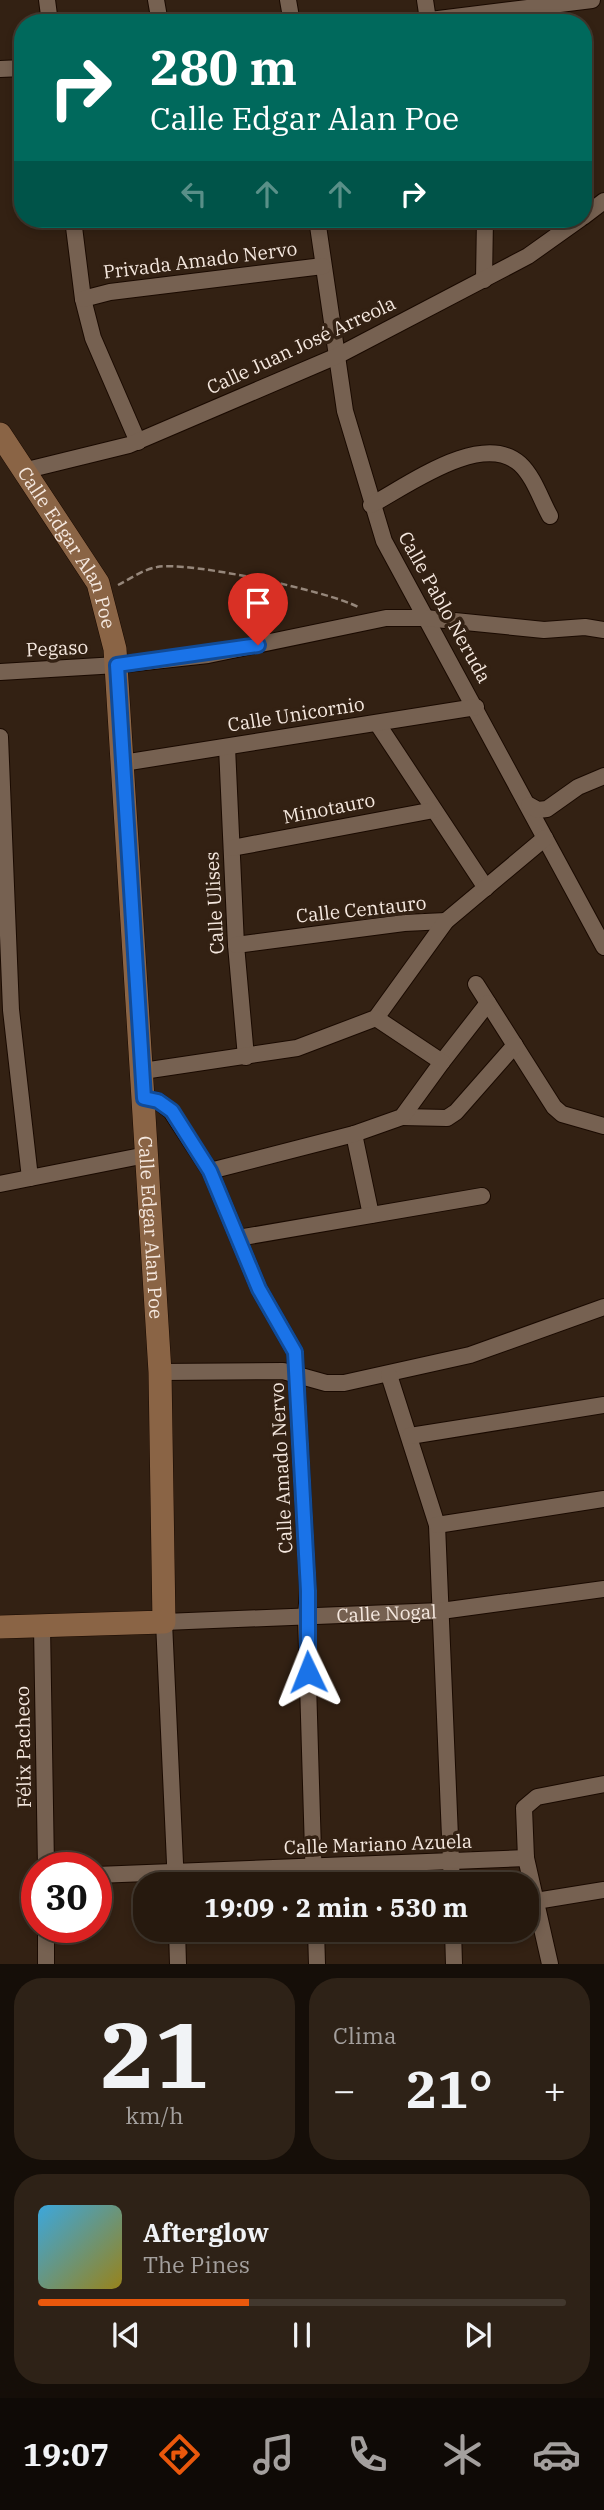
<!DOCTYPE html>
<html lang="es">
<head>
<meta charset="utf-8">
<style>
  body { margin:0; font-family:"IBM Plex Serif",serif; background:#2e2217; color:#f1f3f6; height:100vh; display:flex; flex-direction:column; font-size:26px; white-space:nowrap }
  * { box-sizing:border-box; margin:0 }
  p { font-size:23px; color:#a4a09e }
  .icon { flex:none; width:38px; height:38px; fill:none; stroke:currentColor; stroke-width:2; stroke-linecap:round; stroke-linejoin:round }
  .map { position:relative; height:1964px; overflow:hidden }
  .side { display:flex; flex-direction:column; gap:14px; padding:14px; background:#150e08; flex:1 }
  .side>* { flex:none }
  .top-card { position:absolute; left:14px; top:14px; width:578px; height:214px; border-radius:28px; box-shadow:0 4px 10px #0003,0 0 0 2px #42382e; background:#00695c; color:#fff; overflow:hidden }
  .speed { position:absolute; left:21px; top:1852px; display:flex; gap:14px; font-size:35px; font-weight:700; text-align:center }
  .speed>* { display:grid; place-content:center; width:91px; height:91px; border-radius:50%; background:#26190e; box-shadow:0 4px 10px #0003,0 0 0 2px #42382e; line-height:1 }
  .speed .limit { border:10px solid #d22; background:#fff; color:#111 }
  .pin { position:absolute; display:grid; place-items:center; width:60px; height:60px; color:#fff; margin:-72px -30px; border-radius:50% 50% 50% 0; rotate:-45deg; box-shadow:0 0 7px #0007 }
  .pin .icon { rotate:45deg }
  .me { position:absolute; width:77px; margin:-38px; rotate:358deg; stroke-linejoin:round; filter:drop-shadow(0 0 5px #0008) }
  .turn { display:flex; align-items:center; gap:24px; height:147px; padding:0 21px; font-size:32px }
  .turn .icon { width:91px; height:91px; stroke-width:2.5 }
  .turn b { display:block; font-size:49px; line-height:60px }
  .lanes { display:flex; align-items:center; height:66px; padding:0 21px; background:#0003; justify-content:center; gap:35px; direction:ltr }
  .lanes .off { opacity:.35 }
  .big { font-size:52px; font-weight:700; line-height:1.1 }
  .side .widget { flex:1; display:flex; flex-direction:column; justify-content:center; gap:10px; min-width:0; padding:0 24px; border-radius:28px; background:#2e2217 }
  .side .dial { align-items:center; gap:0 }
  .dial b { font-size:91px; line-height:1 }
  .song { display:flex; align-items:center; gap:21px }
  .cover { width:84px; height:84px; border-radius:10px; background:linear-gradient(135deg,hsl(200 70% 55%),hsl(50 70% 35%)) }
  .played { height:7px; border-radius:4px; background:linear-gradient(90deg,#ea580c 40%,#42382e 40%) }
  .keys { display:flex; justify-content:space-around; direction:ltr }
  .heat { display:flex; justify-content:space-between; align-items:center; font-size:38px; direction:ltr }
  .side .tiles { flex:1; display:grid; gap:14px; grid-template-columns:1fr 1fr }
  .widget:last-child { grid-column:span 2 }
  .trip { position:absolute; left:133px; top:1872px; width:406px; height:70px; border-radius:28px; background:#26190e; box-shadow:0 4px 10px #0003,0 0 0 2px #42382e; font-weight:700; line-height:70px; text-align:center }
  .tabs { display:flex; height:112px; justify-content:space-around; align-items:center; background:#0f0a06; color:#a4a09e }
  .tabs .icon { width:49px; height:49px }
  .tabs .on { color:#ea580c }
  .tabs b { font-size:32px; color:#f1f3f6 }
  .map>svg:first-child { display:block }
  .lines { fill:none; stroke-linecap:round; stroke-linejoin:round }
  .street-casing { stroke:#1a0a01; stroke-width:18 }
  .secondary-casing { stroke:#1a0a01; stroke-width:24 }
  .path { stroke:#96877b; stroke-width:2.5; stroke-dasharray:7 3.5; stroke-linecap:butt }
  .street { stroke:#766151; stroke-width:16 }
  .secondary { stroke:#8a6445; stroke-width:23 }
  .route-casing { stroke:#114b97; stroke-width:18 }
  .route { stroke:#1a73e8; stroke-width:12 }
  .labels { text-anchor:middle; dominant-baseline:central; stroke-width:7; stroke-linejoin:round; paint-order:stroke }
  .street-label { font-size:19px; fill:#f5e8df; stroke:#332113 }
</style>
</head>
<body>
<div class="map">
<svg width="604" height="1964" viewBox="0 0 604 1964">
  <rect width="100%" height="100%" fill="#332113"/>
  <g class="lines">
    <!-- street casing -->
    <g class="street-casing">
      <g id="street">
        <polyline points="47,0 50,23"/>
        <polyline points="156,0 160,23"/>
        <polyline points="288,0 292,23"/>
        <polyline points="425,0 428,20"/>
        <polyline points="406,23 592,0"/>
        <polyline points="0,69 23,68"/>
        <polyline points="583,217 604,201"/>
        <polyline points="73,219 83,299 93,338 138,442"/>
        <polyline points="317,219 345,411 384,541 604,947"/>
        <polyline points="484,280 485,219"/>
        <polyline points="83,299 110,292 323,266"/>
        <polyline points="23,471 129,445 337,356 528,256 580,219"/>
        <path d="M371,505C407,486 482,430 520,464C534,477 541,500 550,516"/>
        <polyline points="0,672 117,665 208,655 386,618 425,618 544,630 585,627 604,630"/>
        <polyline points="377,723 486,888"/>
        <polyline points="0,737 11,1010 30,1178"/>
        <polyline points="227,747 236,945 246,1057"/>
        <polyline points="123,763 476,707"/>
        <polyline points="529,805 538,810 547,809 578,787 604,776"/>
        <polyline points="232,848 434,810"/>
        <polyline points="236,945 404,923 446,921"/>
        <polyline points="476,984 554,1107 562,1114 604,1126"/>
        <polyline points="442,1062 488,1003"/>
        <polyline points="143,1071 297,1048 376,1018 446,921 545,838"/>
        <polyline points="144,1098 158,1101 171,1111 210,1171 259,1289 295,1352 308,1591 306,1616 314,1885"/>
        <polyline points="402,1117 447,1118 456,1112 515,1045"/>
        <polyline points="354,1134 371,1215"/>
        <polyline points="210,1171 354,1134 402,1117 442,1062 376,1018"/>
        <polyline points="0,1184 146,1155"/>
        <polyline points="238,1238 482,1196"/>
        <polyline points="160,1372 283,1371 326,1383 344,1383 470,1355 604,1307"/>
        <polyline points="389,1375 437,1525 452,1885"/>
        <polyline points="410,1436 604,1405"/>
        <polyline points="437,1525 604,1499"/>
        <polyline points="42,1626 46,1867"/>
        <polyline points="96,1875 526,1858"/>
        <path id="s1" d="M176,1885L164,1622L441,1611L604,1589"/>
        <polyline points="536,1901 604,1890"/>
        <polyline points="177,1930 178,1964"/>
        <polyline points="316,1930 317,1964"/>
        <polyline points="453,1930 454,1964"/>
        <polyline points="46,1964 46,1927"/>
        <polyline points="550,1964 526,1858 524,1808 537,1797 604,1784"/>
      </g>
    </g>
    <!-- secondary casing -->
    <g class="secondary-casing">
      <g id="secondary">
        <path id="s2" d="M0,434L98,583L115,649L160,1372L164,1622L0,1627"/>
      </g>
    </g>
    <!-- path -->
    <path class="path" d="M118,585C130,579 144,569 157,567C189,561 328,591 358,607"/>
    <!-- street -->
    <use href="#street" class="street"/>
    <!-- secondary -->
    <use href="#secondary" class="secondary"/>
  </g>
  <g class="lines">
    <!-- route casing -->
    <g class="route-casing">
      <polyline id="route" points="258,645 117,665 144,1098 158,1101 172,1111 210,1171 259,1289 295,1352 308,1591 308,1672"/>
    </g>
    <!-- route -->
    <use href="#route" class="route"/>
  </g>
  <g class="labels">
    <!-- street labels -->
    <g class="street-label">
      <text transform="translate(200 260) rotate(-7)">Privada Amado Nervo</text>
      <text transform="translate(301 345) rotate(-25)">Calle Juan José Arreola</text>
      <text stroke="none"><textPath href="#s2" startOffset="133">Calle Edgar Alan Poe</textPath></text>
      <text transform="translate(445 607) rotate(61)">Calle Pablo Neruda</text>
      <text transform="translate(57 648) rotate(-3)">Pegaso</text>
      <text transform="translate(296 714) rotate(-9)">Calle Unicornio</text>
      <text transform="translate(329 808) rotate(-11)">Minotauro</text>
      <text transform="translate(214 903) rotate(-93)">Calle Ulises</text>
      <text transform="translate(361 909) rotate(-6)">Calle Centauro</text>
      <text stroke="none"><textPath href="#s2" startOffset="826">Calle Edgar Alan Poe</textPath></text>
      <text transform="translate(281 1468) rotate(-93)">Calle Amado Nervo</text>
      <text stroke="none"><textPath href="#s1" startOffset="486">Calle Nogal</textPath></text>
      <text transform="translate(23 1747) rotate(-91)">Félix Pacheco</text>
      <text transform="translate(378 1844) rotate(-2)">Calle Mariano Azuela</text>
    </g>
  </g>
</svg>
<div class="speed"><div class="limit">30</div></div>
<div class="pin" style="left:258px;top:645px;background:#d93025"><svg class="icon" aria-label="arrive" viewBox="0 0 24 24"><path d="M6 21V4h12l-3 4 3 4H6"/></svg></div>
<svg class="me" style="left:308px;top:1672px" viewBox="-20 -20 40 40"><path d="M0-17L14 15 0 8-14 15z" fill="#1a73e8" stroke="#fff" stroke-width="4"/></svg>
<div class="trip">19:09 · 2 min · 530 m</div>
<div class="top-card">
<div class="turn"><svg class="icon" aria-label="right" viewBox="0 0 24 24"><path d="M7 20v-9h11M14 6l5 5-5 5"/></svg><div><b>280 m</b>Calle Edgar Alan Poe</div></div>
<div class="lanes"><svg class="icon off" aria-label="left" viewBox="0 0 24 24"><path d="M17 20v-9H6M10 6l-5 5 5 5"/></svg><svg class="icon off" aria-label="ahead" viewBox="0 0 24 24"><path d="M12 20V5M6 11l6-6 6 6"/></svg><svg class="icon off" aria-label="ahead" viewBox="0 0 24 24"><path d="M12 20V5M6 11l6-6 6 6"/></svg><svg class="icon" aria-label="right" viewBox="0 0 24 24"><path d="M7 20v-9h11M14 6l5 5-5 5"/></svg></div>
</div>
</div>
<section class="side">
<div class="tiles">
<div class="widget dial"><b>21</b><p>km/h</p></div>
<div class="widget"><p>Clima</p>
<div class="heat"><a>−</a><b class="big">21°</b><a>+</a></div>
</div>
<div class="widget">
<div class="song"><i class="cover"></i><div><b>Afterglow</b><p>The Pines</p></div></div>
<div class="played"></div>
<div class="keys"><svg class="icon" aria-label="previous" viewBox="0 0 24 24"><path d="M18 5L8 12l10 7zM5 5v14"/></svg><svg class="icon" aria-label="pause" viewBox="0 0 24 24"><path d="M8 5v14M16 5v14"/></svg><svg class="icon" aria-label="next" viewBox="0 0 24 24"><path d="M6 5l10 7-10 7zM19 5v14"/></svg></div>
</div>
</div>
</section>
<nav class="tabs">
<b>19:07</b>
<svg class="icon on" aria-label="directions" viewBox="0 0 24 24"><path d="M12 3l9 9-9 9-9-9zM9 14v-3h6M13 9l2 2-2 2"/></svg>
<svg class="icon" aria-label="music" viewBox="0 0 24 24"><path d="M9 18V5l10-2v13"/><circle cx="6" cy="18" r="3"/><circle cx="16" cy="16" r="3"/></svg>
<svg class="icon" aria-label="phone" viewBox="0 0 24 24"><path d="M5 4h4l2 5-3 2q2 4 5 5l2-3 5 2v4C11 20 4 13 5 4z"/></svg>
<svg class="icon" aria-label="climate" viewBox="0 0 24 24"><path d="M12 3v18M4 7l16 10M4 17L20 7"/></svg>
<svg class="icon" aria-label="car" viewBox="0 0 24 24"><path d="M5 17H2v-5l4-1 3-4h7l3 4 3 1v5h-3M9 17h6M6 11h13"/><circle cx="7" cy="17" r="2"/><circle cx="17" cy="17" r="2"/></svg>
</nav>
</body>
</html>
